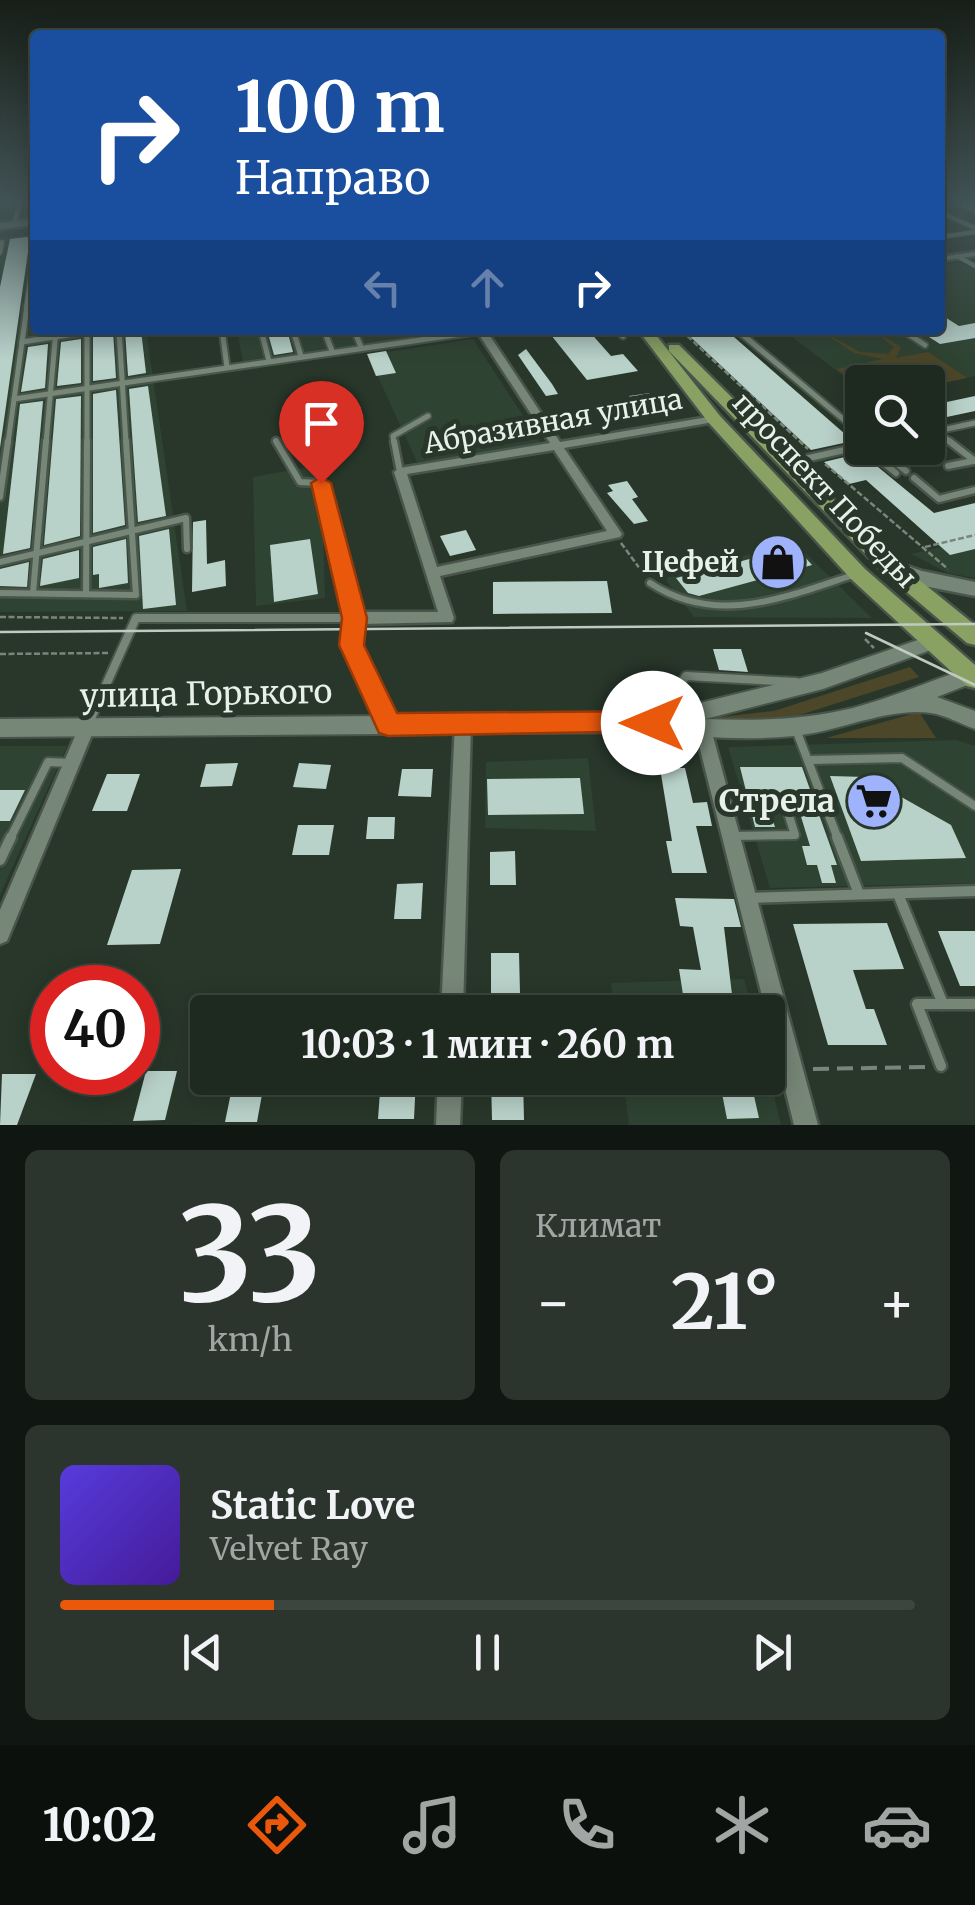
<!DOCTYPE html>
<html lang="ru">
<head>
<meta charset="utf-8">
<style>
  body { margin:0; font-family:Merriweather,serif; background:#2b352d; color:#f1f3f6; height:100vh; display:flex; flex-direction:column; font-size:38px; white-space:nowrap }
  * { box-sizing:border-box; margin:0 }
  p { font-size:32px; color:#a1a6a5 }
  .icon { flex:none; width:55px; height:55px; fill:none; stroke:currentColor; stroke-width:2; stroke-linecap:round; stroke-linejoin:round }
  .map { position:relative; height:1125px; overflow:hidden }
  .details { display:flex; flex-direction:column; gap:25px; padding:25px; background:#101712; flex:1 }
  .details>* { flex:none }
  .guide { position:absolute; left:30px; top:30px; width:915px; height:305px; border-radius:10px; box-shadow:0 5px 25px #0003,0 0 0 2px #3c453e; background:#1a4fa0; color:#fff; overflow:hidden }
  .controls { position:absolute; left:845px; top:365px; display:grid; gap:20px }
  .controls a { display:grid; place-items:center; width:100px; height:100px; border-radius:10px; background:#1e2920; box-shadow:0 5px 25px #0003,0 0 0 2px #3c453e; font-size:50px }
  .speed { position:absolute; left:30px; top:965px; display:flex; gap:20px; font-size:50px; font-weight:700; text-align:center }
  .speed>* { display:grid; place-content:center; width:130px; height:130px; border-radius:50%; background:#1e2920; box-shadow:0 5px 25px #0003,0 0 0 2px #3c453e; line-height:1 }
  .speed .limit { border:15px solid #d22; background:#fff; color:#111 }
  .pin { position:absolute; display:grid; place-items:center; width:85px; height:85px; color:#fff; margin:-102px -42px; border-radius:50% 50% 50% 0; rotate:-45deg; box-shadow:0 0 10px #0007 }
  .pin .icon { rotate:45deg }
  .me { position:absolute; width:110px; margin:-55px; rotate:270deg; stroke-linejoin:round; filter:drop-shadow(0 0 8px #0008) }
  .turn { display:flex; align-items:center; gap:35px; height:210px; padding:0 40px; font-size:45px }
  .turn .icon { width:130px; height:130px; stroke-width:2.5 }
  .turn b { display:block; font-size:70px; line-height:85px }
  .lanes { display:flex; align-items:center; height:95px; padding:0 40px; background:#0003; justify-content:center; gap:50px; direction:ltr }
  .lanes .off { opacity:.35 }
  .big { font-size:75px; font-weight:700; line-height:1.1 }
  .details .widget { flex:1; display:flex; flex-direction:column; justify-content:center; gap:15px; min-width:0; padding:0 35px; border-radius:15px; background:#2b352d }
  .details .dial { align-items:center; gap:0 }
  .dial b { font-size:130px; line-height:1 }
  .song { display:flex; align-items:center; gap:30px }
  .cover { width:120px; height:120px; border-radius:15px; background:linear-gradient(135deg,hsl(250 70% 55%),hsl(260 70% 35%)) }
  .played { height:10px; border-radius:5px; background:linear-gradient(90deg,#ea580c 25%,#3c453e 25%) }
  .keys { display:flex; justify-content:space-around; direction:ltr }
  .heat { display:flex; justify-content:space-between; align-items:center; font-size:55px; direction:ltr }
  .details .tiles { flex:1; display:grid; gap:25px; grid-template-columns:1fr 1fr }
  .widget:last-child { grid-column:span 2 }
  .trip { position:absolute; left:190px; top:995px; width:595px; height:100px; border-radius:10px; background:#1e2920; box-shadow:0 5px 25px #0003,0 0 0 2px #3c453e; font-weight:700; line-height:100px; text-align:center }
  .tab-bar { display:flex; height:160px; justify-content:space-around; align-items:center; background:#0c100d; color:#a1a6a5 }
  .tab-bar .icon { width:70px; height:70px }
  .tab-bar .on { color:#ea580c }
  .tab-bar b { font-size:45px; color:#f1f3f6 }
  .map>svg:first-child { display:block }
  .built { fill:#2f4332 }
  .green { fill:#4d4729 }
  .building { fill:#b8d1c9 }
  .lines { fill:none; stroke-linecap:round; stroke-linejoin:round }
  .service-far4-casing { stroke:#49554b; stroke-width:6 }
  .service-far3-casing { stroke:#49554b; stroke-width:9 }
  .service-far2-casing { stroke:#49554b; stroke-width:11 }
  .service-far1-casing { stroke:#49554b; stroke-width:12 }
  .service-casing { stroke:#49554b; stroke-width:15 }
  .minor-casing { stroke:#49554b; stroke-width:5 }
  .tertiary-casing { stroke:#49554b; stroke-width:4 }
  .secondary-casing { stroke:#49554b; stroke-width:5 }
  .primary-casing { stroke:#49554b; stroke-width:5 }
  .path-far1 { stroke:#7a867b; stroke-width:2.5; stroke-dasharray:6 2.5; stroke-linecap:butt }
  .path { stroke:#7a867b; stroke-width:4; stroke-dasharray:16 8; stroke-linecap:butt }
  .service-far4 { stroke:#768677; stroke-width:4 }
  .service-far3 { stroke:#768677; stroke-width:5 }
  .service-far2 { stroke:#768677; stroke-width:6 }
  .service-far1 { stroke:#768677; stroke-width:8 }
  .service { stroke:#768677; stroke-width:10 }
  .minor { fill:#768677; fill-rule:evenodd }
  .tertiary { fill:#768677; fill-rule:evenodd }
  .secondary { fill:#768677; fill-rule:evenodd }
  .primary { fill:#8aa164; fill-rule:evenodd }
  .tram { stroke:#c0cac1; stroke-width:2.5 }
  .route { fill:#ea580c; stroke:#983908; stroke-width:2.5 }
  .labels { text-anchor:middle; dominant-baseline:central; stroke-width:10; stroke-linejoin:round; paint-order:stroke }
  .street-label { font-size:28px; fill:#e8f1e9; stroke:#28372a }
  .poi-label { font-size:28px; font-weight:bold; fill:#e8f1e9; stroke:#28372a; text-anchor:end }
  .near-street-label { font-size:32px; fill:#e8f1e9; stroke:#28372a }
  .near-poi-label { font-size:32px; font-weight:bold; fill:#e8f1e9; stroke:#28372a; text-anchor:end }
</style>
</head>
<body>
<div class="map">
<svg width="975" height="1125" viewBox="0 0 975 1125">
  <rect width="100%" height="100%" fill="#28372a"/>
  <!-- built -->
  <g class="built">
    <polygon points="35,234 35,330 146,330 187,611 0,612 0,238"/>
    <polygon points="959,262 975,270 975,376 928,386 928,382 862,382 862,390 783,330 940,330 940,265"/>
    <polygon points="237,330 456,330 243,363"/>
    <polygon points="473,339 542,445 417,462 368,355"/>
    <polygon points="321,465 325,598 256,606 253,477"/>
    <polygon points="975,539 975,578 948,573 911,554"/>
    <polygon points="794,542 872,618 694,617 664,578"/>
    <polygon points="956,740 975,746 975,883 770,888 728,747"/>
    <polygon points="0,746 67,746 0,895"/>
    <polygon points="588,758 596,831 485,828 486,762"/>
    <polygon points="744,979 753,1012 615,1012 611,983"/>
    <polygon points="768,1071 781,1125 629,1125 623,1078 768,1078"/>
  </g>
  <!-- green -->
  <g class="green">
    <polygon points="820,330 860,352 888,354 894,347 873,330 901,347 896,358 928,352 967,378 928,386 928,382 862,382 862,389 837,369 883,359 854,353"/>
    <polygon points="910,667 919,677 784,720 685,721 774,711"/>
    <polygon points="919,712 936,738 826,738"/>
  </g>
  <!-- building -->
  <g class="building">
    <polygon points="35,236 29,245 0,448 0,287 10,239"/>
    <polygon points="940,314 959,326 975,323 975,338 940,344 918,330 940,330"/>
    <polygon points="125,330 141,330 146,373 128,376"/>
    <polygon points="267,330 287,330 293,352 274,355"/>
    <polygon points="547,330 588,330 611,356 623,354 638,371 587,380"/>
    <polygon points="683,330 726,330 853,441 811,450"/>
    <polygon points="113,331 116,378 93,381 93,337"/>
    <polygon points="81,339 81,383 57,386 61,342"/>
    <polygon points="48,344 45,388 21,392 28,347"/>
    <polygon points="526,349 552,384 558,394 546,396 518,355"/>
    <polygon points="386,351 396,373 376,376 367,354"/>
    <polygon points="148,386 166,516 138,522 129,389"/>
    <polygon points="116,390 125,525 93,533 93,394"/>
    <polygon points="650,393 667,412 646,416 629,396"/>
    <polygon points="81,396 80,536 44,545 56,399"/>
    <polygon points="975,396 975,411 928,421 928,406"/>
    <polygon points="43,401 30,548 3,554 20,404"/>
    <polygon points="861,453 934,513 975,503 975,549 950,555 866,480 849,484 824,462"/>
    <polygon points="627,481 638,497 632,499 648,521 634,524 607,493 613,491 608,485"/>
    <polygon points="206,520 207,564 225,560 226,586 192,592 193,522"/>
    <polygon points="169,529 176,605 143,609 139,536"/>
    <polygon points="466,530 476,550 450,556 440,536"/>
    <polygon points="126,539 128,583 99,588 99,574 93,575 93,547"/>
    <polygon points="310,539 318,594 274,602 270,545"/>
    <polygon points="796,547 812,565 699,596 688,593 676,578"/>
    <polygon points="79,550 79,578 40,586 43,559"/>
    <polygon points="29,562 27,587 0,586 0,569"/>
    <polygon points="607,581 612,613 493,614 493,582"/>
    <polygon points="713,649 741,649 748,672 719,670"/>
    <polygon points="238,763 232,786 200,787 206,764"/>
    <polygon points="299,763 331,765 326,789 293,787"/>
    <polygon points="740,767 802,767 837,865 831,865 836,883 822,883 817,865 807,865 802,846 810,846 794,794 764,794 775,827 755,827"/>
    <polygon points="660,768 685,768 693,803 707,802 712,826 696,826 707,873 672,873 666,841 672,841"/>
    <polygon points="402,769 433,769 431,797 398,796"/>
    <polygon points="107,774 140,774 127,811 92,811"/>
    <polygon points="830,776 866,777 951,825 966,858 861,861"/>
    <polygon points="580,778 584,814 488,815 487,779"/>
    <polygon points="0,790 25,790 10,821 0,821"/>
    <polygon points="368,817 395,817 394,839 366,839"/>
    <polygon points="298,825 334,825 329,855 292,855"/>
    <polygon points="515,851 516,885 490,885 490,852"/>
    <polygon points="181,869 160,944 107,945 132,870"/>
    <polygon points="423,883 421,919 394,919 397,884"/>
    <polygon points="675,898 734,899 741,927 724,927 733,1003 684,1001 679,969 701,970 693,927 680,926"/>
    <polygon points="887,923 904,969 853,970 866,1009 874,1009 887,1045 828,1045 793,924"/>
    <polygon points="938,931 975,931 975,986 960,986"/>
    <polygon points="491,953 519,953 520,993 491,994"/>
    <polygon points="364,996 406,996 405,1012 363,1012"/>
    <polygon points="146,1071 177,1071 165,1120 133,1121"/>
    <polygon points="2,1074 36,1074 17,1125 0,1125"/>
    <polygon points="234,1078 265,1078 257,1122 225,1122"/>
    <polygon points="381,1078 416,1078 414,1119 378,1119"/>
    <polygon points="491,1078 523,1078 524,1120 492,1120"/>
    <polygon points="719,1078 750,1078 759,1118 727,1119"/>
  </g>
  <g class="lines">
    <!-- service-far4 casing -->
    <g class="service-far4-casing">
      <g id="service-far4">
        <polyline points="969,202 975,205"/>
        <polyline points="940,212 975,228"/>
        <polyline points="13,225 19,208"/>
        <polyline points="940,237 975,232"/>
        <polyline points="0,253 2,242"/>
        <polyline points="957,256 975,266"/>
        <polyline points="26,308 35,246"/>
      </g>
    </g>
    <!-- service-far3 casing -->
    <g class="service-far3-casing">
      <g id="service-far3">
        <polyline points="119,330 126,443"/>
        <polyline points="222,330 227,367"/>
        <polyline points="261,330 269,361"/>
        <polyline points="293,330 301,356"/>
        <polyline points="324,330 332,351"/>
        <polyline points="354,330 361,347"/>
        <polyline points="617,330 623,336"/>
        <polyline points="737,330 862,435"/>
        <polyline points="902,330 925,345"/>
        <polyline points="22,342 100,330"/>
        <polyline points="14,399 489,330"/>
        <polyline points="936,431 952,443"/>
        <polyline points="928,433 975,423"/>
        <polyline points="8,443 27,306"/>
        <polyline points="46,443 56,330"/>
        <polyline points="87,443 87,330"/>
        <polyline points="394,443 393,436 428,416"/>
      </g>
    </g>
    <!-- service-far2 casing -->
    <g class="service-far2-casing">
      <g id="service-far2">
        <polyline points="276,441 300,482 321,483 355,617"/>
        <polyline points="394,441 400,472"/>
        <polyline points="949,441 975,461"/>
        <polyline points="865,448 896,473"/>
        <polyline points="877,448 906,471"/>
        <polyline points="787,463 862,446"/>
        <polyline points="948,466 973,461"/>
        <polyline points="914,478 939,499 975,490"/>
        <polyline points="0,497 8,441"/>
        <polyline points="0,562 186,518 187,549"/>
        <path d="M650,583C717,627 786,597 856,574"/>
        <polyline points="0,593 136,595 126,441"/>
        <polyline points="33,593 46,441"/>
        <polyline points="86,594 87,441"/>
      </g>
    </g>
    <!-- service-far1 casing -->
    <g class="service-far1-casing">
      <g id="service-far1">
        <polyline points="656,719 686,676 796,682"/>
        <polyline points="88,725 136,618 355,618 354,614"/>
        <polyline points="795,727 838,839"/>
        <polyline points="809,760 902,758 975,806"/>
        <polyline points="733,836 795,835 784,800"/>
        <polyline points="10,839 48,762 71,763"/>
      </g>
    </g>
    <!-- service casing -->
    <g class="service-casing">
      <g id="service">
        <polyline points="837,837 859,894"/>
        <polyline points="0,860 11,837"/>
        <polyline points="898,894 943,1004"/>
        <polyline points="748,898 975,891"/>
        <polyline points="941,1066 917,1004 975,1004"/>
      </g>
    </g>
    <!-- minor casing -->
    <g class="minor-casing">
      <g id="minor">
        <polygon points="975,252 975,256 940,261 940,257"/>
        <path d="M476,330H486L560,442L714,416L720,419L714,422L564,448L622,534L620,537L440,576L454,618L452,622L362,624L360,645L397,724L395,729L389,731L383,729L344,645L348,618L350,614L355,612H438L394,472L400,468L550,443ZM554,450L607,531L437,567L407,474Z"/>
        <polygon points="463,717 469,719 471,724 463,1012 441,1012 455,724 457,719"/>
        <polygon points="87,720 93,722 95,727 7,941 0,944 0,910 79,727 81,722"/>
        <polygon points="703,722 709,724 711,729 818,1125 794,1125 768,1020 768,1012 766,1012 695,729 697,724"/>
        <polygon points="438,1078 462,1078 460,1125 436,1125"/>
      </g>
    </g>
    <!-- tertiary casing -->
    <g class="tertiary-casing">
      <g id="tertiary">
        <polygon points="953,202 965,202 975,207 975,213"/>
        <path d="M935,634L942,636L945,641L942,646L823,689L705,719C755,721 804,720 853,708C894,697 932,680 972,667L975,668V682L937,697L975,711V729C961,724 945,715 931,713C887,707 839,732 794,736C747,741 700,737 653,732L0,737V719L655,714L822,673Z"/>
      </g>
    </g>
    <!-- secondary casing -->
    <g class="secondary-casing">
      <g id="secondary">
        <polygon points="35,219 35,225 0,229 0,223"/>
        <polygon points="890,560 922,571 975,582 975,596 919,585 883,572 880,567 883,562"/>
      </g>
    </g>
    <!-- primary casing -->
    <g class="primary-casing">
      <g id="primary">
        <polygon points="638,330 652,330 720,416 865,569 975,665 975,688 967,686 851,579 708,422"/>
        <polygon points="669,345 679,345 897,562 975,625 975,645 967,643 883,572 669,351"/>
      </g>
    </g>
    <!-- path-far1 -->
    <g class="path-far1">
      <polyline points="681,330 808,449"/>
      <polyline points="825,464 948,569"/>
      <polyline points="621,543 643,573"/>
      <polyline points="925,547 975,535"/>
      <polyline points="0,617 123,618"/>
      <polyline points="865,639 874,648"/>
      <polyline points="0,654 108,653"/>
    </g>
    <!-- path -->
    <polyline class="path" points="813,1069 925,1067"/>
    <!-- service-far4 -->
    <use href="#service-far4" class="service-far4"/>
    <!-- service-far3 -->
    <use href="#service-far3" class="service-far3"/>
    <!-- service-far2 -->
    <use href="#service-far2" class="service-far2"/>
    <!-- service-far1 -->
    <use href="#service-far1" class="service-far1"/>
    <!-- service -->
    <use href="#service" class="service"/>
    <!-- minor -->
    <use href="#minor" class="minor"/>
    <!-- tertiary -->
    <use href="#tertiary" class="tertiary"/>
    <!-- secondary -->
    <use href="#secondary" class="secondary"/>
    <!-- primary -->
    <use href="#primary" class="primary"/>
    <!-- tram -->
    <g class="tram">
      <polyline points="0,632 975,624"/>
      <polyline points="866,633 975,685"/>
    </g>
  </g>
  <!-- sky -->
  <linearGradient id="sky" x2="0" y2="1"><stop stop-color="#161e17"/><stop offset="0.56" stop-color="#425355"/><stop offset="1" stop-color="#425355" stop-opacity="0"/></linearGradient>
  <rect width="975" height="360" fill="url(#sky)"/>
  <!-- route -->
  <polygon class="route" points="321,477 331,483 367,618 364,645 397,713 653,711 663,714 667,723 663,731 388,736 379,733 339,645 342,618 311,483"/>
  <!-- icons -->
  <defs>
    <g id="shop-disc" transform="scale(2.875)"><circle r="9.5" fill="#9fb3fd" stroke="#28372a"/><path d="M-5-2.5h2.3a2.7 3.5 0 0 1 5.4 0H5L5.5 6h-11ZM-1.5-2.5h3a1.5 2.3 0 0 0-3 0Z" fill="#111"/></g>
    <g id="supermarket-disc" transform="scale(2.875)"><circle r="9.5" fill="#9fb3fd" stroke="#28372a"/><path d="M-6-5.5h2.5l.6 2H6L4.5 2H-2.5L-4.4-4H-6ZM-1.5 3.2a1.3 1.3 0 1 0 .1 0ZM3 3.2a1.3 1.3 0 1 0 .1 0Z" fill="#111"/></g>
  </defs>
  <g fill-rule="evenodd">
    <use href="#shop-disc" x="778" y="562"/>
    <use href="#supermarket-disc" x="874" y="801"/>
  </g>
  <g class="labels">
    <!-- street labels -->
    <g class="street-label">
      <text transform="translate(553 421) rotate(-10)">Абразивная улица</text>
      <text transform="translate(825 490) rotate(47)">проспект Победы</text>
    </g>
    <!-- poi labels -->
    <g class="poi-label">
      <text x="739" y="562">Цефей</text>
    </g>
    <!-- near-street labels -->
    <g class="near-street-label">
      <text transform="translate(206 694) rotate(-1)">улица Горького</text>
    </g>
    <!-- near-poi labels -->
    <g class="near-poi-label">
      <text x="835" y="801">Стрела</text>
    </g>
  </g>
</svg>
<div class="controls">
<a><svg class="icon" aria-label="search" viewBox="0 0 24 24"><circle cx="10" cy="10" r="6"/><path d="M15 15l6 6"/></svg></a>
</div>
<div class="speed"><div class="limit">40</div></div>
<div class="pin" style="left:321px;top:483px;background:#d93025"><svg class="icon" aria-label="arrive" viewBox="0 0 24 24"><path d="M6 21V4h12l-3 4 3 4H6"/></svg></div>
<svg class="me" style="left:653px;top:723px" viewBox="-20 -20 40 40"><circle r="19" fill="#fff"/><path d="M0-13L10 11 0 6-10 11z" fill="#ea580c"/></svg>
<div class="trip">10:03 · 1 мин · 260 m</div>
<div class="guide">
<div class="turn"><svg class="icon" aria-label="right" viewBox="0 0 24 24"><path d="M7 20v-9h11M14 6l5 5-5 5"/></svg><div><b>100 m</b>Направо</div></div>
<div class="lanes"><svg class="icon off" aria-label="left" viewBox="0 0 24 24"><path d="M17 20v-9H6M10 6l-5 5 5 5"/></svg><svg class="icon off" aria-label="ahead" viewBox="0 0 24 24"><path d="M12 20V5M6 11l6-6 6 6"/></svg><svg class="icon" aria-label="right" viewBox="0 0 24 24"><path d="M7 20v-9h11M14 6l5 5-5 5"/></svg></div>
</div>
</div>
<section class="details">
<div class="tiles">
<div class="widget dial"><b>33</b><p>km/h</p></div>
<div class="widget"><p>Климат</p>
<div class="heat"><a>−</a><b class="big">21°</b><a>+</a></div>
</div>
<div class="widget">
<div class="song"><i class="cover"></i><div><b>Static Love</b><p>Velvet Ray</p></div></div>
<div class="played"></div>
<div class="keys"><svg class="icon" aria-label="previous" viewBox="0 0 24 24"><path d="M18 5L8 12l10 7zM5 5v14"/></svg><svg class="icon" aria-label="pause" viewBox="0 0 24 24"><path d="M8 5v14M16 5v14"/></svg><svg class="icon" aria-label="next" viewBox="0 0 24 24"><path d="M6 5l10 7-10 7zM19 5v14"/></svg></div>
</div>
</div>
</section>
<nav class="tab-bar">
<b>10:02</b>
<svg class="icon on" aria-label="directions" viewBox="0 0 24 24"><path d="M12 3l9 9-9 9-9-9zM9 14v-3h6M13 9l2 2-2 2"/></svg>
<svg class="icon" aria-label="music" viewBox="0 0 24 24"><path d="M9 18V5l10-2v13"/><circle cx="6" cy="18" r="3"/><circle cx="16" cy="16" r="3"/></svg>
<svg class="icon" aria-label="phone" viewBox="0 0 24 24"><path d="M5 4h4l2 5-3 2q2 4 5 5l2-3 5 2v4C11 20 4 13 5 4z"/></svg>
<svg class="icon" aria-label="climate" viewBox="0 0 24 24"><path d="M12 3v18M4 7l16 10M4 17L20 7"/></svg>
<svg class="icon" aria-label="car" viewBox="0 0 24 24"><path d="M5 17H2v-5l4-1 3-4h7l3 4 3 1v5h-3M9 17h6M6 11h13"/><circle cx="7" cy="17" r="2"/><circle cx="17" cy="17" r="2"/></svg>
</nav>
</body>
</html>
